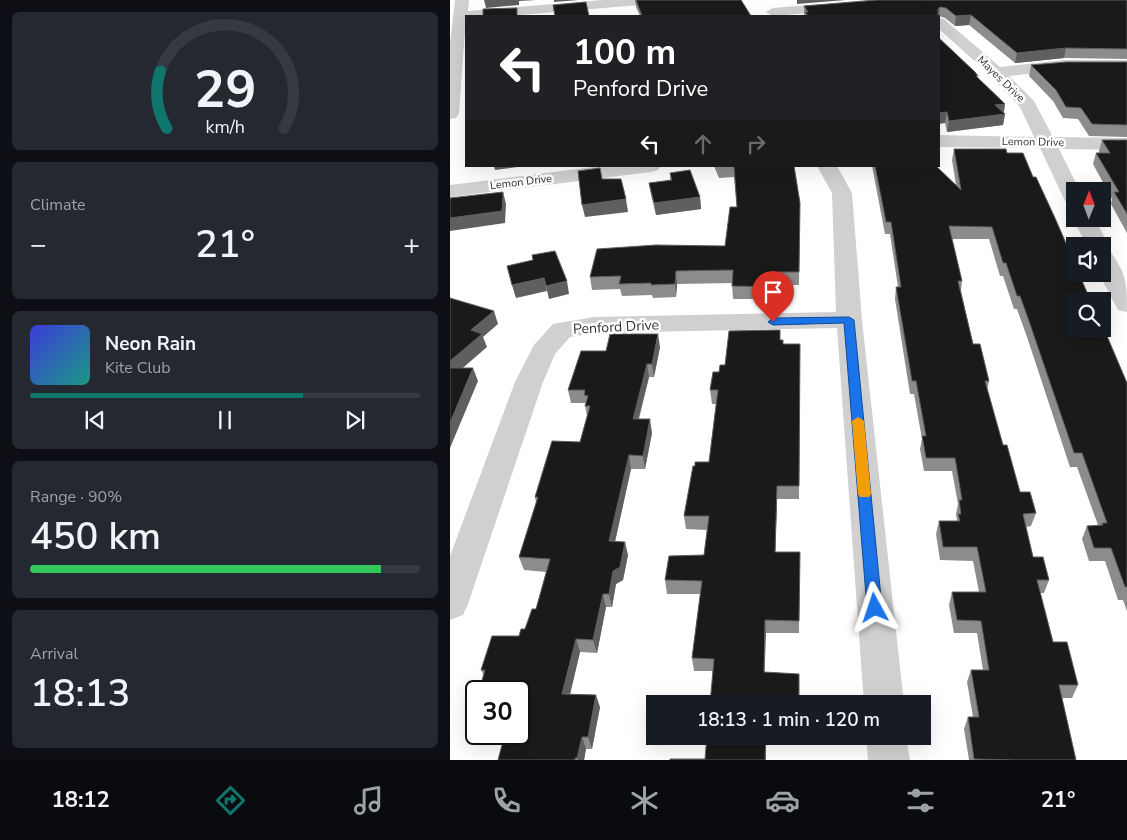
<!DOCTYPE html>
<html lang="en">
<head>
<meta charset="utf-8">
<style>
  body { margin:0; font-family:"Nunito Sans",sans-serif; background:#242831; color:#f1f3f6; height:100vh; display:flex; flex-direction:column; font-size:19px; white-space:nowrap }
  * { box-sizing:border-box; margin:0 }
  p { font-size:16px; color:#9ea1a6 }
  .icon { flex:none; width:28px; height:28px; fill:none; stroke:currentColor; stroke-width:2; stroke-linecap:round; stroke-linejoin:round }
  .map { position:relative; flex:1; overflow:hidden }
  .details { display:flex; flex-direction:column; gap:12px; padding:12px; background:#0d0f14; width:450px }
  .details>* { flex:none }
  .banner { position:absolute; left:15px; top:15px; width:475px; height:152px; border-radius:0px; box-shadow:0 5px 20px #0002; background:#202124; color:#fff; overflow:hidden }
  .needle { width:32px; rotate:1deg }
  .tools { position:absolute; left:616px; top:182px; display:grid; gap:10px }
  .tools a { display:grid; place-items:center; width:45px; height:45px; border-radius:0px; background:#171b24; box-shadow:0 5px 20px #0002; font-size:25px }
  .speed { position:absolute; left:15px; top:680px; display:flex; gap:10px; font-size:25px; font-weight:700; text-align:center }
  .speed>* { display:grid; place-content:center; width:65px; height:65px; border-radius:50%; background:#171b24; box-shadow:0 5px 20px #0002; line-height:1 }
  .speed .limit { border:2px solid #111; border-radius:8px; background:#fff; color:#111 }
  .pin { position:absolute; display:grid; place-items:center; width:42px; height:42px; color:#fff; margin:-51px -21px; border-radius:50% 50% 50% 0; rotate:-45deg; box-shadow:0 0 5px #0007 }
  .pin .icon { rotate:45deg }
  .me { position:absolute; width:55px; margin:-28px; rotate:355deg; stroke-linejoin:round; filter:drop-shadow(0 0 4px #0008) }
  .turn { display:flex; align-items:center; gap:18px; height:105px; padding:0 25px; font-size:22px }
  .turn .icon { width:65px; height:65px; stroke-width:2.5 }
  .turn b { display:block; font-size:35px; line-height:42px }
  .lanes { display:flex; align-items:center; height:48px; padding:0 25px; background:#0003; justify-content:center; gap:25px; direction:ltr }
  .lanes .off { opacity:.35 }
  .big { font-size:38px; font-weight:600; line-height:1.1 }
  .details .widget { flex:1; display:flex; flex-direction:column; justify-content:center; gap:8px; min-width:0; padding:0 18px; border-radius:8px; background:#242831 }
  .details .dial { align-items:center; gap:0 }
  .dial svg { height:130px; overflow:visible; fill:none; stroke:#363941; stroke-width:7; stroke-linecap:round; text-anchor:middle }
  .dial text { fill:#f1f3f6; stroke:none }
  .song { display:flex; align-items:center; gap:15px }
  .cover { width:60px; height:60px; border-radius:8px; background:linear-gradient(135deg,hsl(240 70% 55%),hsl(170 70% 35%)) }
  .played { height:5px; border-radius:2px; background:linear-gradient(90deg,#0f766e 70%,#363941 70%) }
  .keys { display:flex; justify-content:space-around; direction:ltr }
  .heat { display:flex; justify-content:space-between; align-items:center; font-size:28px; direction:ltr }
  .charge { height:8px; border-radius:4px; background:linear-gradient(90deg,#34c759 90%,#363941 0) }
  .trip { position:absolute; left:196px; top:695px; width:285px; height:50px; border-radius:0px; background:#171b24; box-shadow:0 5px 20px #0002; font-weight:600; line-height:50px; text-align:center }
  .dock { display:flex; height:80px; justify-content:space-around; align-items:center; background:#090b0e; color:#9ea1a6 }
  .dock .icon { width:35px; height:35px }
  .dock .selected { color:#0f766e }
  .dock b { font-size:22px; color:#f1f3f6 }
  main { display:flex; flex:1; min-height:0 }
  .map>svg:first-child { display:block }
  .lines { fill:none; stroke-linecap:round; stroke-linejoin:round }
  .minor { fill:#d0d0d0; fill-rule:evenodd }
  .wall { fill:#8c8c8c }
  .shaded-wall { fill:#5f5f5f }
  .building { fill:#1a1a1a; stroke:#5f5f5f }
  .route { fill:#1a73e8; stroke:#114b97 }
  .slow { fill:#f59e0b }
  .labels { text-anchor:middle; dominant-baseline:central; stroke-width:5; stroke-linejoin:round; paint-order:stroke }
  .far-street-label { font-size:11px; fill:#333; stroke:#fff }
  .street-label { font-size:14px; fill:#333; stroke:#fff }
</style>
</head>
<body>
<main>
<section class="details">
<div class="widget dial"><svg viewBox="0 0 100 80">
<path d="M14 69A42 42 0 1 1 86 69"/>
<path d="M14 69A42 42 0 0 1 10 34" stroke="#0f766e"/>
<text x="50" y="56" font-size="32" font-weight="700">29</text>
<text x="50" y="72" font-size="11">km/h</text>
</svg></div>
<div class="widget"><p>Climate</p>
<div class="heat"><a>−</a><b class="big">21°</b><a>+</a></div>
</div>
<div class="widget">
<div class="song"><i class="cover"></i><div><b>Neon Rain</b><p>Kite Club</p></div></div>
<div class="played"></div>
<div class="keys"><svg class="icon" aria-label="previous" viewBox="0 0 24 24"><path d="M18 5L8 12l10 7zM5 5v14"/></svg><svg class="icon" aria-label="pause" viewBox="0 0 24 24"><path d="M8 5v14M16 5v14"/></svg><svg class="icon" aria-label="next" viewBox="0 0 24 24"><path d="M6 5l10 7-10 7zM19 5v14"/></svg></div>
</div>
<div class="widget"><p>Range · 90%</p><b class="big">450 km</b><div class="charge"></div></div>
<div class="widget"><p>Arrival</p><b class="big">18:13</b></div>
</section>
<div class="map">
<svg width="677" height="760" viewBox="0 0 677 760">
  <rect width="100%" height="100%" fill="#fff"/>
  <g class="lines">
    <!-- minor -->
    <g class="minor">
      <polygon points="5,0 19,0 18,11 152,0 208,0 201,4 57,16 16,16 9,114 6,118 0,119 0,43"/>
      <polygon points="418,0 473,0 466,4 323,16 316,12 323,8"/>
      <polygon points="489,18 494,19 550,67 614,60 677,60 677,70 614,70 559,76 584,101 603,137 677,138 677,150 609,149 630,191 625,191 625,207 618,205 615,201 590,148 489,147 489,135 584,137 570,107 540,75 489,29"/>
      <polygon points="151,166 211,166 208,170 201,172 0,197 0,185"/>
      <polygon points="367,166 387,166 402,193 412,320 454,704 414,704 387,328 144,333 120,337 105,354 93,382 18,604 13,615 0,620 0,556 65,382 84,345 103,324 144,317 386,312 382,193"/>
      <path d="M625,216V219H645L659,246L656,250L660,251C677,275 677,284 677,312L668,310L649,274H652V246H637L623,219Z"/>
      <polygon points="416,736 456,736 460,760 418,760"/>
    </g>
  </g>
  <!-- wall -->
  <g class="wall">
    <polygon points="185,0 291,0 301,16 190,16 186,7"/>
    <polygon points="677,0 677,59 614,58 565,63 519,25 505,26 495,18 489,16 355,16 354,15 354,6"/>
    <polygon points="489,38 528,78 555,104 554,113 555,114 553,125 497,132 495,123"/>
    <polygon points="677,62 677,137 639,136 628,119 613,118 603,101 579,76 581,65"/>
    <polygon points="652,140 677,140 677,233 661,204 662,199 643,164 646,153 649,153 649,151"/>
    <polygon points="504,149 557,153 583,177 639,297 638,301 625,301 625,329 638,336 677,383 677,611 673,600 668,600 655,561 639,561 632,539 637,526 648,525 627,467 620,467 577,337 567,309 564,309 553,276 550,276 539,239 502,239 512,281 511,291 523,344 539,381 537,390 553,445 570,492 586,513 581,526 576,527 583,557 599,580 594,593 590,593 603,642 628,685 622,698 612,698 626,760 519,760 514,729 518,717 523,717 517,682 521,670 533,670 527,633 504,633 499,605 502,592 529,592 523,561 490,560 486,534 489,521 507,521 507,520 506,514 508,504 502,471 474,471 470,449 472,439 464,394 460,394 445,299 446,287 448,287 440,234 435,234 422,166 486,166 506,185 502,160"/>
    <polygon points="264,166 344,166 350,203 349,285 327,285 327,299 283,299 282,283 227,284 226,297 203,298 202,295 172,296 170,289 142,290 140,277 275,246 287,207 284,177 269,178"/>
    <polygon points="220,173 250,197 251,209 206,215 201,195 199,183 220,181"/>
    <polygon points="330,340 333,344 350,344 349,499 327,499 325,552 350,552 349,633 316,633 263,671 244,671 242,658 250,594 217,594 215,580 254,555 257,530 236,529 234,516 245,466 259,462 266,404 262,404 260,390 275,365"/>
    <polygon points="210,347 204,377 199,377 189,419 202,433 195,469 181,469 165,542 178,555 173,580 166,584 162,607 156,607 147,653 130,652 120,694 150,707 142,749 136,749 134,760 48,760 69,691 34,675 31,670 69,636 75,629 86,609 96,572 74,570 69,557 86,502 85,497 130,442 137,416 135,406 136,403 121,403 118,390 156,351"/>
    <polygon points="26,700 26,724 21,716"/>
  </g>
  <!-- shaded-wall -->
  <g class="shaded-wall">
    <polygon points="34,0 86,0 69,1 69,5 36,8"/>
    <polygon points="104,0 129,0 104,2"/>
    <polygon points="347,0 396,0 347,4"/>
    <polygon points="490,7 489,16 489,17 487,16 488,9"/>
    <polygon points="521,15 519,25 505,26 506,16"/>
    <polygon points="616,48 614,58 565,63 567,53"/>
    <polygon points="555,104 553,115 555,114 553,125 497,132 499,121 545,105"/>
    <polygon points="497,112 495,123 489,124 489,113"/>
    <polygon points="44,166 75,166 45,170"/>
    <polygon points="53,192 56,204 55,223 0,231 0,218"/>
    <polygon points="250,197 251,209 206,215 204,203"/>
    <polygon points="176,199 178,212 135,217 132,205"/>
    <polygon points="226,271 227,284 226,297 225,284"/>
    <polygon points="94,278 97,291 66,298 62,285"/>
    <polygon points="117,281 119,294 99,299 96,286"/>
    <polygon points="44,311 48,324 33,337 37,347 0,379 0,361 21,330"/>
    <polygon points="208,334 210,347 204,377 202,364"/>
    <polygon points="197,364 199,377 185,432 183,419"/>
    <polygon points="23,368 28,381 0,448 0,423"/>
    <polygon points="200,419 202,433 195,469 193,456"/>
    <polygon points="179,455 181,469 162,555 159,541"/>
    <polygon points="327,486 327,499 325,560 325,547"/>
    <polygon points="175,542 178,555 173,580 166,584 162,607 159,594 163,571"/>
    <polygon points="153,594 156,607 147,653 143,640"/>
    <polygon points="315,620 316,633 314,684 314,672"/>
    <polygon points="126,639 130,652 117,707 112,694"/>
    <polygon points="146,695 150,707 142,749 138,737"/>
    <polygon points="316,736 316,760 315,760"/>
    <polygon points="132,737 136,749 134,760 128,760 127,758"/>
  </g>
  <!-- building -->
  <g class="building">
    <polygon points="186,0 291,0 301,16 192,16"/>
    <polygon points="427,0 677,0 677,49 616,48 567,53 521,15 506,16 496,8 490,7 488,9 488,16 358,16 355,12 358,12 354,6"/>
    <polygon points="136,2 139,16 105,16 103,5"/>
    <polygon points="67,8 67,16 33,16 33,9"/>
    <polygon points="489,38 525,72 528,76 526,76 555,104 545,105 555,114 499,121 497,112 489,113"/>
    <polygon points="616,62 677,62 677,125 642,124 631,108 616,107 606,90 581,65"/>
    <polygon points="652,140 677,140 677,214 664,192 669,192 646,153 660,153"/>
    <polygon points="504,149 556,149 557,153 573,153 583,177 586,177 605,218 625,264 625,274 629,274 639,297 622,297 625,303 625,329 635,329 638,336 657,336 677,383 677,587 675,587 661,548 644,548 637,526 653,525 652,523 657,523 632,453 624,453 580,324 570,296 567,296 556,263 553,263 542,227 499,226 512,281 508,281 523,344 530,344 539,381 535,381 553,445 557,445 570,492 580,492 586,513 573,514 583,557 593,557 599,580 587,580 603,642 617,642 628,685 609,685 626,760 565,760 524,759 518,717 529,717 521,670 539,670 531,621 507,620 502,592 536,592 527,547 493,547 489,521 510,521 508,514 511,514 509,500 512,500 505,458 476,458 472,436 476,436 466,381 462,381 446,287 451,287 441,222 436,222 425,166 486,166 511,190"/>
    <polygon points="284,166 344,166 350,203 349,272 327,272 327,287 282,286 283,270 226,271 225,284 201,285 201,283 169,284 171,276 140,277 147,249 206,245 275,246 280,207 287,207"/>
    <polygon points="150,168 152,179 171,179 176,199 132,205 128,171"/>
    <polygon points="240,170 250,197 204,203 199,183 222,180 220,173"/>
    <polygon points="53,192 52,211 0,218 0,198"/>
    <polygon points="105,251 117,281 96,286 94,278 62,285 57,266 83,260 82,255"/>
    <polygon points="0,298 44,311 21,330 32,334 0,361"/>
    <polygon points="330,330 330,340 333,340 333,344 350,344 349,486 327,486 325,552 350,552 349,621 315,620 314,672 349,674 349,704 260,704 264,659 242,658 252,581 215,580 219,556 254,555 259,516 234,516 243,466 245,466 245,462 259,462 268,390 260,390 263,372 269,372 270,365 275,365 279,331"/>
    <polygon points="160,334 208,334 202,364 197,364 183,419 200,419 193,456 179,455 159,541 175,542 170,567 163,571 159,594 153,594 143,640 126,639 112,694 146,695 138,737 132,737 127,758 125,758 125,760 48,760 55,734 69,734 69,691 29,691 35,670 31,670 42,636 69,636 71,629 75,629 82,609 86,609 100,559 69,557 88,497 85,497 102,441 130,442 140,406 135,406 138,396 134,395 135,390 118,390 131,351 156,351"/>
    <polygon points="0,368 23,368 0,423"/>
    <polygon points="26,700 26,716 21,716"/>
    <polygon points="257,736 316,736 315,760 220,760 220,759 255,759"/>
  </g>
  <!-- route -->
  <polygon class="route" points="399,317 404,320 432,608 430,612 425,614 420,612 417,608 394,323 323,325 318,322 323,318"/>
  <!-- slow -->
  <polygon class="slow" points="408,417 414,421 421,494 419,497 410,497 408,494 402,421"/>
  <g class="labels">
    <!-- far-street labels -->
    <g class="far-street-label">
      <text transform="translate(551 79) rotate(44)">Mayes Drive</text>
      <text transform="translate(583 142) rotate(1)">Lemon Drive</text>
      <text transform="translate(71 182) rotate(-7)">Lemon Drive</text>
    </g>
    <!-- street labels -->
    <g class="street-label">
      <text transform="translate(166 327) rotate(-3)">Penford Drive</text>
    </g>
  </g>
</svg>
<div class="tools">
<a><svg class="needle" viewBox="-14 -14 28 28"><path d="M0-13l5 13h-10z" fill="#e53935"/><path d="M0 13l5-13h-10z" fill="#9ea1a6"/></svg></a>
<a><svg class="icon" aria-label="sound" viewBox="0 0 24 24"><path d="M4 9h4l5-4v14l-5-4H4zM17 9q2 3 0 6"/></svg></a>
<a><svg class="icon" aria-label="search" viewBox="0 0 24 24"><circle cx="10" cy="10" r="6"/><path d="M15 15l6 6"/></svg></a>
</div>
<div class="speed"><div class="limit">30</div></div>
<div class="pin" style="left:323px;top:322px;background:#d93025"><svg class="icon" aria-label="arrive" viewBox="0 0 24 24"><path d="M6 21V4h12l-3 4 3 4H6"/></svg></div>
<svg class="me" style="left:425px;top:608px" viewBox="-20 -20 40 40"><path d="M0-17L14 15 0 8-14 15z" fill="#1a73e8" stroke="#fff" stroke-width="4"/></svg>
<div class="trip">18:13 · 1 min · 120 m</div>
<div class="banner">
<div class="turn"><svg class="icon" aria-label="left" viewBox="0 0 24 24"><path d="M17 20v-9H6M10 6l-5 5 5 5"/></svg><div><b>100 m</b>Penford Drive</div></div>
<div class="lanes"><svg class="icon" aria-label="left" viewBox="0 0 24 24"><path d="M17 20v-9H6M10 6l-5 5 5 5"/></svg><svg class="icon off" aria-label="ahead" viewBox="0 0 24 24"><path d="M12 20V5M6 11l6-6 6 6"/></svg><svg class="icon off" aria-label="right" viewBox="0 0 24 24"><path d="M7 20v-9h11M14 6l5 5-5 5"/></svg></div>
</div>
</div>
</main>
<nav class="dock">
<b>18:12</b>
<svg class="icon selected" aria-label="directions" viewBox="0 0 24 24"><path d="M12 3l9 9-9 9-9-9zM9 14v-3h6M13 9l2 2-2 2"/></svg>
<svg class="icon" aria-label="music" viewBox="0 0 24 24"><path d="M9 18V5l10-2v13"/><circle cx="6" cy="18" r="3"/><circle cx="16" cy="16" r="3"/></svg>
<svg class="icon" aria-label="phone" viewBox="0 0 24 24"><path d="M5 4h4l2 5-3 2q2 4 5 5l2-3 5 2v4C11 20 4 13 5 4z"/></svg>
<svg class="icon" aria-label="climate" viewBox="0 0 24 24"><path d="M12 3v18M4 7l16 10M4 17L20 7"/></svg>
<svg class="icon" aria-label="car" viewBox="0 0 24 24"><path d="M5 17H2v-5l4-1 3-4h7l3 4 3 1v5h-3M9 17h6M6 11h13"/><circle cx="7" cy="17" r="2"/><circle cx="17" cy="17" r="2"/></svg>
<svg class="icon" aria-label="filters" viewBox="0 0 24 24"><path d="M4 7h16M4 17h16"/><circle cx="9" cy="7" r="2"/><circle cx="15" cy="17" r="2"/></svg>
<b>21°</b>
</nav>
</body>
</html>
